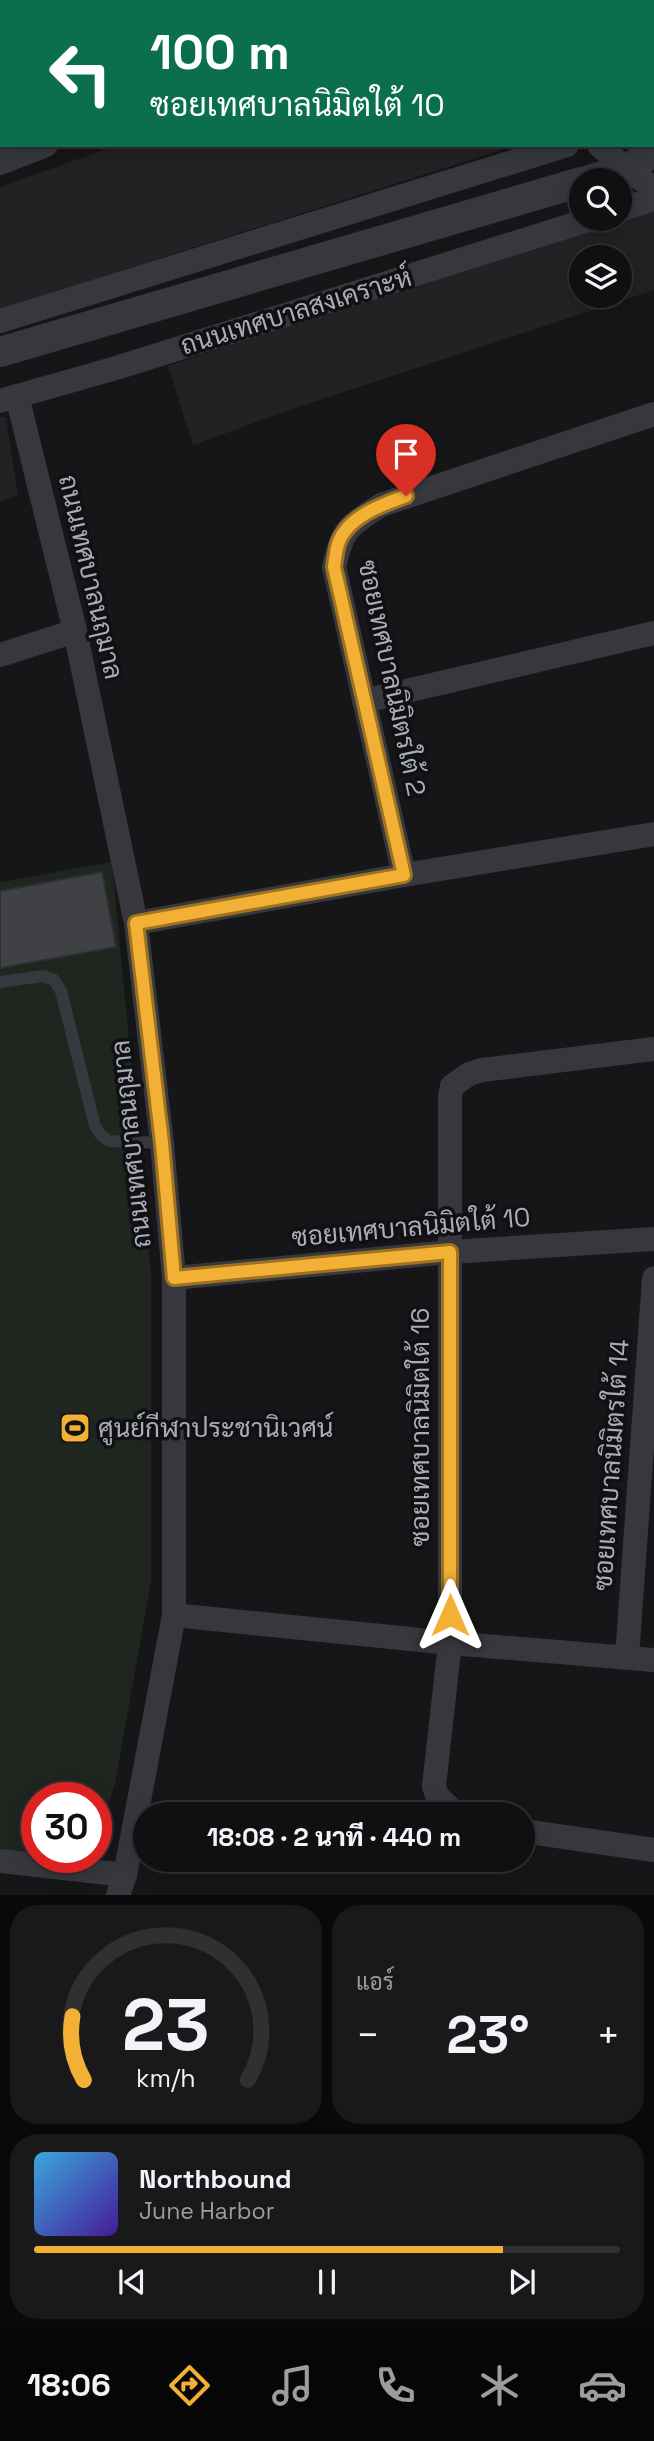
<!DOCTYPE html>
<html lang="th">
<head>
<meta charset="utf-8">
<style>
  body { margin:0; font-family:"Space Grotesk",Sarabun,sans-serif; background:#19191b; color:#f1f3f6; height:100vh; display:flex; flex-direction:column; font-size:26px; white-space:nowrap }
  * { box-sizing:border-box; margin:0 }
  p { font-size:23px; color:#9c9d9f }
  .icon { flex:none; width:38px; height:38px; fill:none; stroke:currentColor; stroke-width:2; stroke-linecap:round; stroke-linejoin:round }
  .map { position:relative; height:1895px; overflow:hidden }
  .panel { display:flex; flex-direction:column; gap:10px; padding:10px; background:#09090a; flex:1 }
  .panel>* { flex:none }
  .hud { position:absolute; left:0px; top:0px; width:654px; height:147px; box-shadow:0 4px 18px #0003,0 0 0 2px #303032; background:#0b6e4f; color:#fff; overflow:hidden }
  .controls { position:absolute; left:569px; top:168px; display:grid; gap:14px }
  .controls a { display:grid; place-items:center; width:63px; height:63px; border-radius:50%; background:#101012; box-shadow:0 4px 18px #0003,0 0 0 2px #303032; font-size:35px }
  .speed { position:absolute; left:21px; top:1782px; display:flex; gap:14px; font-size:35px; font-weight:700; text-align:center }
  .speed>* { display:grid; place-content:center; width:91px; height:91px; border-radius:50%; background:#101012; box-shadow:0 4px 18px #0003,0 0 0 2px #303032; line-height:1 }
  .speed .limit { border:10px solid #d22; background:#fff; color:#111 }
  .pin { position:absolute; display:grid; place-items:center; width:60px; height:60px; color:#fff; margin:-72px -30px; border-radius:50% 50% 50% 0; rotate:-45deg; box-shadow:0 0 7px #0007 }
  .pin .icon { rotate:45deg }
  .me { position:absolute; width:77px; margin:-38px; rotate:0deg; stroke-linejoin:round; filter:drop-shadow(0 0 5px #0008) }
  .turn { display:flex; align-items:center; gap:24px; height:147px; padding:0 35px; font-size:32px }
  .turn .icon { width:91px; height:91px; stroke-width:2.5 }
  .turn b { display:block; font-size:49px; line-height:60px }
  .big { font-size:52px; font-weight:800; line-height:1.1 }
  .panel .widget { flex:1; display:flex; flex-direction:column; justify-content:center; gap:10px; min-width:0; padding:0 24px; border-radius:28px; background:#19191b }
  .panel .dial { align-items:center; gap:0 }
  .dial svg { height:182px; overflow:visible; fill:none; stroke:#303032; stroke-width:7; stroke-linecap:round; text-anchor:middle }
  .dial text { fill:#f1f3f6; stroke:none }
  .song { display:flex; align-items:center; gap:21px }
  .cover { width:84px; height:84px; border-radius:10px; background:linear-gradient(135deg,hsl(200 70% 55%),hsl(260 70% 35%)) }
  .played { height:7px; border-radius:4px; background:linear-gradient(90deg,#f2b134 80%,#303032 80%) }
  .keys { display:flex; justify-content:space-around; direction:ltr }
  .heat { display:flex; justify-content:space-between; align-items:center; font-size:38px; direction:ltr }
  .panel .tiles { flex:1; display:grid; gap:10px; grid-template-columns:1fr 1fr }
  .widget:last-child { grid-column:span 2 }
  .trip { position:absolute; left:133px; top:1802px; width:402px; height:70px; border-radius:35px; background:#101012; box-shadow:0 4px 18px #0003,0 0 0 2px #303032; font-weight:800; line-height:70px; text-align:center }
  .dock { display:flex; height:112px; justify-content:space-around; align-items:center; background:#060607; color:#9c9d9f }
  .dock .icon { width:49px; height:49px }
  .dock .on { color:#f2b134 }
  .dock b { font-size:32px; color:#f1f3f6 }
  .map>svg:first-child { display:block }
  .built { fill:#222225; fill-rule:evenodd }
  .green { fill:#1e261f }
  .building { fill:#404145; stroke:#303034; stroke-width:2 }
  .lines { fill:none; stroke-linecap:round; stroke-linejoin:round }
  .service { stroke:#37383d; stroke-width:12 }
  .minor { stroke:#37383d; stroke-width:24 }
  .tertiary { stroke:#37383d; stroke-width:30 }
  .route-casing { stroke:#9d7322; stroke-width:18 }
  .route { stroke:#f2b134; stroke-width:12 }
  .labels { text-anchor:middle; dominant-baseline:central; stroke-width:7; stroke-linejoin:round; paint-order:stroke }
  .street-label { font-size:26px; fill:#a8adb8; stroke:#111113 }
  .poi-label { font-size:26px; fill:#a8adb8; stroke:#111113; text-anchor:start }
</style>
</head>
<body>
<div class="map">
<svg width="654" height="1895" viewBox="0 0 654 1895">
  <rect width="100%" height="100%" fill="#161618"/>
  <!-- built -->
  <g class="built">
    <polygon points="118,145 517,145 0,309 0,187"/>
    <path d="M654,206V290L286,411L193,445L168,366L608,219H620ZM581,257H620V296H581Z"/>
    <polygon points="0,417 6,418 18,495 0,502"/>
  </g>
  <!-- green -->
  <polygon class="green" points="112,862 151,1273 151,1582 115,1783 96,1847 96,1797 37,1797 37,1853 0,1850 0,882"/>
  <!-- building -->
  <polygon class="building" points="102,872 116,947 0,968 0,891"/>
  <g class="lines">
    <!-- service -->
    <polyline class="service" points="0,982 43,976 54,980 61,991 95,1126 101,1135 109,1141 162,1143"/>
    <!-- minor -->
    <g class="minor">
      <polyline points="396,0 398,2"/>
      <polyline points="0,99 2,103"/>
      <polyline points="653,128 654,127"/>
      <polyline points="599,145 626,169 654,188"/>
      <polyline points="0,163 46,145"/>
      <polyline points="620,210 654,199"/>
      <polyline points="0,321 567,145"/>
      <polyline points="17,396 75,631 136,923 162,1143 174,1278 174,1615 125,1875 118,1895"/>
      <polyline points="0,401 116,368 591,219"/>
      <polyline points="0,655 75,631"/>
      <polyline points="364,701 654,633"/>
      <path d="M404,875L334,567C342,528 349,526 381,505L654,414"/>
      <polyline points="136,923 404,875 654,834"/>
      <polyline points="174,1278 450,1252 654,1239"/>
      <polyline points="174,1615 450,1643 654,1660"/>
      <polyline points="627,1657 654,1278"/>
      <polyline points="457,1815 437,1796 434,1786 450,1643 450,1096 452,1086 469,1074 482,1070 654,1049"/>
      <polyline points="523,1831 654,1850"/>
      <polyline points="0,1861 125,1875"/>
    </g>
    <!-- tertiary -->
    <g class="tertiary">
      <polyline points="589,180 626,169 654,152"/>
      <polyline points="0,352 581,182"/>
    </g>
  </g>
  <g class="lines">
    <!-- route casing -->
    <g class="route-casing">
      <path id="route" d="M406,496C381,505 347,517 338,544C336,551 335,559 334,567L404,875L136,923L162,1143L174,1278L450,1252V1615"/>
    </g>
    <!-- route -->
    <use href="#route" class="route"/>
  </g>
  <!-- icons -->
  <defs>
    <g id="stadium-square" transform="scale(1.575)"><rect x="-9" y="-9" width="18" height="18" rx="4" fill="#f2b134" stroke="#111113"/><path d="M0-5a6.5 5 0 1 0 0 10a6.5 5 0 1 0 0-10ZM-3.5-1.8h7v3.6h-7Z" fill="#111"/></g>
  </defs>
  <g fill-rule="evenodd">
    <use href="#stadium-square" x="75" y="1428"/>
  </g>
  <g class="labels">
    <!-- street labels -->
    <g class="street-label">
      <text transform="translate(296 311) rotate(-17)">ถนนเทศบาลสงเคราะห์</text>
      <text transform="translate(91 577) rotate(77)">ถนนเทศบาลนฤมาล</text>
      <text transform="translate(392 678) rotate(78)">ซอยเทศบาลนิมิตรใต้ 2</text>
      <text transform="translate(131 1144) rotate(-96)">ถนนเทศบาลนฤมาล</text>
      <text transform="translate(411 1227) rotate(-5)">ซอยเทศบาลนิมิตใต้ 10</text>
      <text transform="translate(420 1427) rotate(-90)">ซอยเทศบาลนิมิตใต้ 16</text>
      <text transform="translate(611 1465) rotate(-86)">ซอยเทศบาลนิมิตรใต้ 14</text>
    </g>
    <!-- poi labels -->
    <g class="poi-label">
      <text x="98" y="1428">ศูนย์กีฬาประชานิเวศน์</text>
    </g>
  </g>
</svg>
<div class="controls">
<a><svg class="icon" aria-label="search" viewBox="0 0 24 24"><circle cx="10" cy="10" r="6"/><path d="M15 15l6 6"/></svg></a>
<a><svg class="icon" aria-label="layers" viewBox="0 0 24 24"><path d="M12 4l9 5-9 5-9-5zM3 14l9 5 9-5"/></svg></a>
</div>
<div class="speed"><div class="limit">30</div></div>
<div class="pin" style="left:406px;top:496px;background:#d93025"><svg class="icon" aria-label="arrive" viewBox="0 0 24 24"><path d="M6 21V4h12l-3 4 3 4H6"/></svg></div>
<svg class="me" style="left:450px;top:1615px" viewBox="-20 -20 40 40"><path d="M0-17L14 15 0 8-14 15z" fill="#f2b134" stroke="#fff" stroke-width="4"/></svg>
<div class="trip">18:08 · 2 นาที · 440 m</div>
<div class="hud">
<div class="turn"><svg class="icon" aria-label="left" viewBox="0 0 24 24"><path d="M17 20v-9H6M10 6l-5 5 5 5"/></svg><div><b>100 m</b>ซอยเทศบาลนิมิตใต้ 10</div></div>
</div>
</div>
<section class="panel">
<div class="tiles">
<div class="widget dial"><svg viewBox="0 0 100 80">
<path d="M14 69A42 42 0 1 1 86 69"/>
<path d="M14 69A42 42 0 0 1 9 41" stroke="#f2b134"/>
<text x="50" y="56" font-size="32" font-weight="700">23</text>
<text x="50" y="72" font-size="11">km/h</text>
</svg></div>
<div class="widget"><p>แอร์</p>
<div class="heat"><a>−</a><b class="big">23°</b><a>+</a></div>
</div>
<div class="widget">
<div class="song"><i class="cover"></i><div><b>Northbound</b><p>June Harbor</p></div></div>
<div class="played"></div>
<div class="keys"><svg class="icon" aria-label="previous" viewBox="0 0 24 24"><path d="M18 5L8 12l10 7zM5 5v14"/></svg><svg class="icon" aria-label="pause" viewBox="0 0 24 24"><path d="M8 5v14M16 5v14"/></svg><svg class="icon" aria-label="next" viewBox="0 0 24 24"><path d="M6 5l10 7-10 7zM19 5v14"/></svg></div>
</div>
</div>
</section>
<nav class="dock">
<b>18:06</b>
<svg class="icon on" aria-label="directions" viewBox="0 0 24 24"><path d="M12 3l9 9-9 9-9-9zM9 14v-3h6M13 9l2 2-2 2"/></svg>
<svg class="icon" aria-label="music" viewBox="0 0 24 24"><path d="M9 18V5l10-2v13"/><circle cx="6" cy="18" r="3"/><circle cx="16" cy="16" r="3"/></svg>
<svg class="icon" aria-label="phone" viewBox="0 0 24 24"><path d="M5 4h4l2 5-3 2q2 4 5 5l2-3 5 2v4C11 20 4 13 5 4z"/></svg>
<svg class="icon" aria-label="climate" viewBox="0 0 24 24"><path d="M12 3v18M4 7l16 10M4 17L20 7"/></svg>
<svg class="icon" aria-label="car" viewBox="0 0 24 24"><path d="M5 17H2v-5l4-1 3-4h7l3 4 3 1v5h-3M9 17h6M6 11h13"/><circle cx="7" cy="17" r="2"/><circle cx="17" cy="17" r="2"/></svg>
</nav>
</body>
</html>
